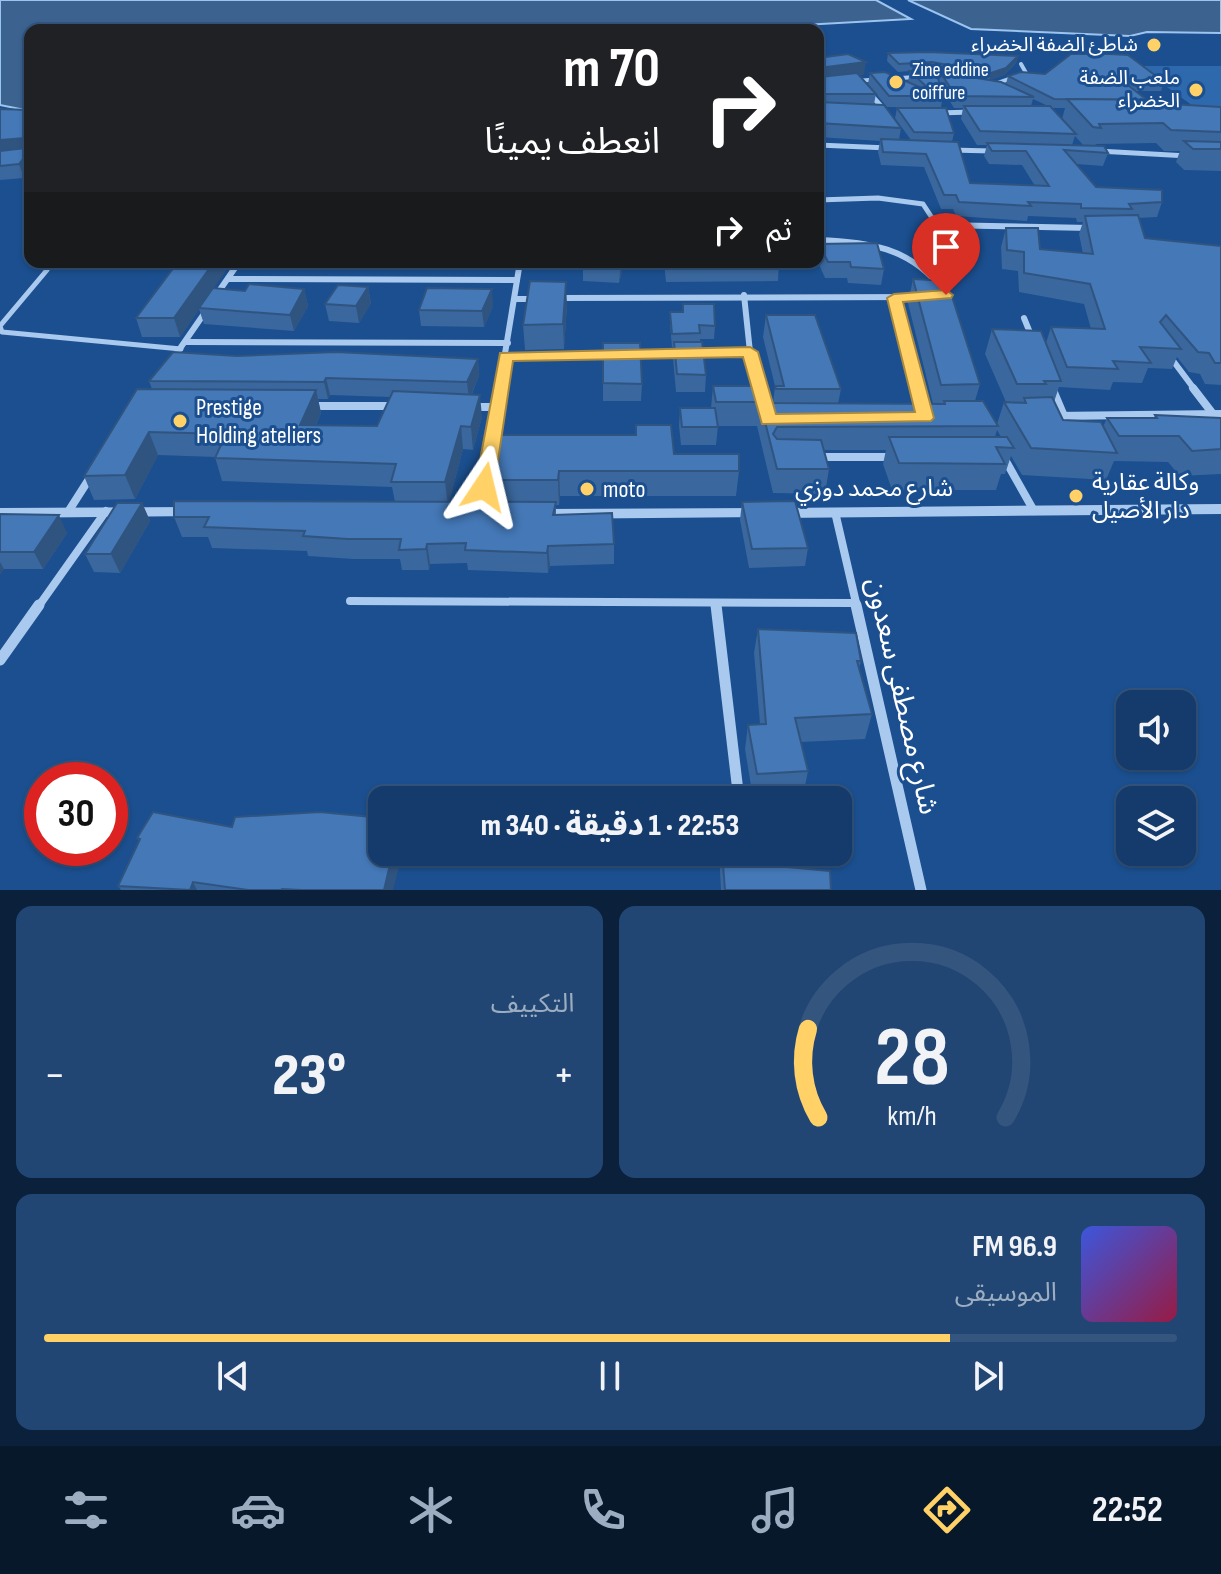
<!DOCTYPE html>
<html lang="ar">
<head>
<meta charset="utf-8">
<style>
  body { margin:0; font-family:"Sofia Sans Condensed","Noto Sans Arabic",sans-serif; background:#214673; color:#f1f3f6; direction:rtl; height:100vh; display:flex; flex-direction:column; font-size:30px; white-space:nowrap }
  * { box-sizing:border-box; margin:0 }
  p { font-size:26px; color:#9dadc1 }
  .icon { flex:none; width:44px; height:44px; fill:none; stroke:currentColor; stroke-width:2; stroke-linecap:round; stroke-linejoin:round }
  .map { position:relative; height:890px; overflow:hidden; direction:ltr }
  .details { display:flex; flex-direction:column; gap:16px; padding:16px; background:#0b203b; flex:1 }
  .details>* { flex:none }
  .hud { position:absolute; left:24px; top:24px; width:800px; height:244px; border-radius:16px; box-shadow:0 2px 6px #0004,0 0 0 2px #33557e; direction:rtl; background:#202124; color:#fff; overflow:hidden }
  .buttons { position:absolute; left:1116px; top:690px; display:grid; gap:16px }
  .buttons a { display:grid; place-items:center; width:80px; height:80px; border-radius:16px; background:#143b6b; box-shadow:0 2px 6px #0004,0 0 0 2px #33557e; font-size:40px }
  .speed { position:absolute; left:24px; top:762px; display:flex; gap:16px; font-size:40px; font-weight:700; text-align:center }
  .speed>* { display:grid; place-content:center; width:104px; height:104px; border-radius:50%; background:#143b6b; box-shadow:0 2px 6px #0004,0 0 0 2px #33557e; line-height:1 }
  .speed .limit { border:12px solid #d22; background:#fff; color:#111 }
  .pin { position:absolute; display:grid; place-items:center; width:68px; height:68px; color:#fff; margin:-82px -34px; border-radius:50% 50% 50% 0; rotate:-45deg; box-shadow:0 0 8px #0007 }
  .pin .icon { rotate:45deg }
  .me { position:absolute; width:88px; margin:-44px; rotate:10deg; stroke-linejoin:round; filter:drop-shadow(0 0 6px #0008) }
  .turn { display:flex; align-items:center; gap:28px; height:168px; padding:0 32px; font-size:36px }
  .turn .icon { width:104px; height:104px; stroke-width:2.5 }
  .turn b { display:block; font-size:56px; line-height:68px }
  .then { display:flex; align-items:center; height:76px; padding:0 32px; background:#0003; gap:16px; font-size:30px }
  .big { font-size:60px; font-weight:800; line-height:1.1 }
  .details .tile { flex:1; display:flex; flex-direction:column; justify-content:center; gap:12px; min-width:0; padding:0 28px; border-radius:16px; background:#214673 }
  .details .dial { align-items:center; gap:0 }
  .dial svg { height:208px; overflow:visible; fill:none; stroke:#33557e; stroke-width:7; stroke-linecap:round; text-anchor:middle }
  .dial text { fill:#f1f3f6; stroke:none }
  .song { display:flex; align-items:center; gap:24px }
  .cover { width:96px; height:96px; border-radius:12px; background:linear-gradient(135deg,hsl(230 70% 55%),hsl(340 70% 35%)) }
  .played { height:8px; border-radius:4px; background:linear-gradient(90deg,#ffd166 80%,#33557e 80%) }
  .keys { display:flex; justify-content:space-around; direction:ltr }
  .heat { display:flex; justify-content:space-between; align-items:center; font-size:44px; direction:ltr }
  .details .tiles { flex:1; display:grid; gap:16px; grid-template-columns:1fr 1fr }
  .tile:last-child { grid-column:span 2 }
  .trip { position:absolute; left:368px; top:786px; width:484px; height:80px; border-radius:16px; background:#143b6b; box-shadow:0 2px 6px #0004,0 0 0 2px #33557e; font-weight:800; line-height:80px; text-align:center; direction:rtl }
  .dock { display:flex; height:128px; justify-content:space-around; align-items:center; background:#08182b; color:#9dadc1 }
  .dock .icon { width:56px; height:56px }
  .dock .active { color:#ffd166 }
  .dock b { font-size:36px; color:#f1f3f6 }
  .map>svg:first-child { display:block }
  .green { fill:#2e69ad }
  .water { fill:#3c6290; stroke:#9cc4f0; stroke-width:2 }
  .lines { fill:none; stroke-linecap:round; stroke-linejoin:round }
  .service { stroke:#a9c9ee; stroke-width:5 }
  .minor-far4 { stroke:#a9c9ee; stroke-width:4 }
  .minor-far3 { stroke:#a9c9ee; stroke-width:5 }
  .minor-far2 { stroke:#a9c9ee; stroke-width:6 }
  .minor-far1 { stroke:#a9c9ee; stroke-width:8 }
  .minor { stroke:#a9c9ee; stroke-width:11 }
  .tertiary { fill:#a9c9ee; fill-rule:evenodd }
  .wall { fill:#3a679d; fill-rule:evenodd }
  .shaded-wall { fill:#305480 }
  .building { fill:#4478b7; stroke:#305480; stroke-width:2 }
  .route { fill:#ffd166; stroke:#a68842; stroke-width:2 }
  .poi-dot { fill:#ffd166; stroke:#1b4f8f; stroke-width:3 }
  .labels { text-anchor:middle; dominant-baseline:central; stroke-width:6; stroke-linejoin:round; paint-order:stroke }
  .far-poi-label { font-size:20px; fill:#fff; stroke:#1b4f8f; text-anchor:end }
  .poi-label { font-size:24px; fill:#fff; stroke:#1b4f8f; text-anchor:start }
  .street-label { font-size:24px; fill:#fff; stroke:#1b4f8f }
  .near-street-label { font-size:28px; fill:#fff; stroke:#1b4f8f }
</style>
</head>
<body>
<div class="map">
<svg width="1221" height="890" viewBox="0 0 1221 890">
  <rect width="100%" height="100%" fill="#1b4f8f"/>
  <!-- green -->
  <polygon class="green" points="1138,66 1221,66 1221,114 1204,114"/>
  <!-- water -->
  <g class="water">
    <polygon points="0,0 876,0 911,19 714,30 30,30 30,111 0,105"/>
    <polygon points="908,0 1221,0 1221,33 1147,32 1130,36 971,29"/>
  </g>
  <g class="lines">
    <!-- service -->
    <polyline class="service" points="47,270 0,326 2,332 181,349"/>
    <!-- minor-far4 -->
    <g class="minor-far4">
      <polyline points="854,81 916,77"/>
      <polyline points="992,85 1026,73 1021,64"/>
      <polyline points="867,90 874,98"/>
    </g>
    <!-- minor-far3 -->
    <g class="minor-far3">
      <polyline points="872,96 887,113"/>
      <polyline points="938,113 972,112"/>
      <polyline points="818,145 888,148"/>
      <polyline points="950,150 992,151"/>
      <polyline points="1098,151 1188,156"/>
      <polyline points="818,200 878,198 923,204 936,224"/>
    </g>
    <!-- minor-far2 -->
    <g class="minor-far2">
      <polyline points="935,222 937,225 1090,228"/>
      <path d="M818,240C869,242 910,247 943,290"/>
      <polyline points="228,279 517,280"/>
      <polyline points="744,295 750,352 760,390"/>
      <polyline points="215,297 239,262"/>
      <polyline points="557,298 919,297"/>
      <polyline points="894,298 918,390"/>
      <polyline points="516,299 535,299"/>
      <polyline points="1024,318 1033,340"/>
      <polyline points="186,342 508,343"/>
      <polyline points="694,353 750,352"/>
      <polyline points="630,354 681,353"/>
      <polyline points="1168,354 1195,390"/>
      <polyline points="506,356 613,354"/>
      <polyline points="172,360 208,308"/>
      <polyline points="499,390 520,262"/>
    </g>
    <!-- minor-far1 -->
    <g class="minor-far1">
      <polyline points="760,388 762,396"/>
      <polyline points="917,388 924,414"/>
      <polyline points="1193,388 1213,414"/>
      <polyline points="1053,390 1064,416"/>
      <polyline points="312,406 394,406"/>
      <polyline points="472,407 499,407"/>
      <polyline points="1054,416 1221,414"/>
      <polyline points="1003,456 1034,511"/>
      <polyline points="818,457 892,457"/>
      <polyline points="480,510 500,388"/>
      <polyline points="68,512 91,476"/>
      <polyline points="835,512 857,607"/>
      <polyline points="350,601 856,603"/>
      <polyline points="716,603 716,607"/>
      <polyline points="38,607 106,511"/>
    </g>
    <!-- minor -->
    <g class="minor">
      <polyline points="716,605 739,800"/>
      <polyline points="856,605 921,890"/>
      <polyline points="0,660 39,605"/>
    </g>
    <!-- tertiary -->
    <g class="tertiary">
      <polygon points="1221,504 1221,514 780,518 775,517 772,513 775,509 780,508"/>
      <polygon points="192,507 197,508 200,512 197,516 0,518 0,508"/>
      <polygon points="760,508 765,509 768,513 765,517 540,519 535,518 532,514 535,510 540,509"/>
    </g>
  </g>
  <!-- wall -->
  <g class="wall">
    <path d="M888,53L1018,56L1016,63L1004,75L989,80L1006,84L1008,76L1164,82L1161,91H1136L1147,100L1170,104L1221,107V171L1184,170L1176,162L1180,151H1164L1156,143L1096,144L1095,146L1108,153L1103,166L1076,164L1096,187L1162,202L1157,217L1138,218L1145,238L1221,246V385L1205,384L1200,374L1189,372L1177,357L1172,369L1148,368L1142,383L1113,382L1110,390L1059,387L1054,402L1063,420L1103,427L1107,418H1154L1155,415L1221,418V474L1180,476L1168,462L1114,461L1106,480L1022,475L1011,456L1005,474H1001L996,490H892L883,464L886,450H824L829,469L825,494L773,493L757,426H718L716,445H681L679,426L680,408H711L713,386L773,403L775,386L763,337L766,315L841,389L838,404H933L908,303L913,279L980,384L975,401L997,424L1004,402H1006L985,354L992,329L1046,343L1051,327L1091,329L1084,304L1019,292L1018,271L1002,269L1001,247L1006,228L1040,249L1083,254L1079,234L1083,222H1077L1076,218L1028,216L1027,221L956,216L953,209H941L924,167L881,165L878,152L880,141L818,137V58L864,74L859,75L876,94L874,104L901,128L899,140H911L895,118L897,108L954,133L952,142L970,183L1035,186L1022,165L989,164L984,156L987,145H977L961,119L963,108H954L940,86L943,96L941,107H887L868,84L870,73L908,82L910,71L898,72L887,61ZM930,70L974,78L940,72L939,80L911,71ZM1033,99L1048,106H1031ZM1052,108H1065L1062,119ZM1075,136L1084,146L1072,145ZM997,430L1001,437H995Z"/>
    <polygon points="0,109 30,110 30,170 24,178 0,180"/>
    <polygon points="818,193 824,214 822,226 818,226"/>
    <polygon points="819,244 884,269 881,285 848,283 847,278 825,278 818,262"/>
    <polygon points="119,262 153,262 149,267 120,267"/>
    <polygon points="242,262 277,262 272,268 243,267"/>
    <polygon points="320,262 375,262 372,269 321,265"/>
    <polygon points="664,262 779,262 778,281 666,282"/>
    <polygon points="583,266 623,267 619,283 583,281"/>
    <polygon points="368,287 371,303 359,323 329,321 325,304"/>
    <polygon points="214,289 245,291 304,289 308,306 294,331 204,324 199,309 180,337 142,337 136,318"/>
    <polygon points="683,304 715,326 714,339 700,339 706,375 705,392 676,392 673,359 673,347 672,347 670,325 670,312 682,312"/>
    <polygon points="567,305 564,349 525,350 523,325"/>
    <polygon points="493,306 484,327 421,326 419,310"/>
    <polygon points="603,343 642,384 641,401 603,401"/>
    <path d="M237,356L478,359L479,376L472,394L482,417L473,450L463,449L449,502H494L491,480L674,454L739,471L736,496H560L559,505H556V515L614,544V564L550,566L548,573L468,570L467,563L430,564L429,570H402L400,559H353L308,556L307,551L212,548L208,537H182L174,517L395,502L392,487L222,481L215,457L158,455L135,499L94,500L84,476L152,389L149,381ZM330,395L390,397L377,426L316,425L321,413L318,399H328Z"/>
    <polygon points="742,502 808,548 805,566 749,568 740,520"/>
    <polygon points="142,503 150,521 120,573 94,572 85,554"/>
    <polygon points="0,514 67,533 43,569 4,569 0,574"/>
    <polygon points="758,629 861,661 859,668 872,714 865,739 801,742 808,771 803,796 753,798 745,749 748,725 760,724 754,653"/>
    <polygon points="137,838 393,890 121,890 118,886 139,842"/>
    <polygon points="719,852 763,852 766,865 831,890 721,890"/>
  </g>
  <!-- shaded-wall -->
  <g class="shaded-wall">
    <polygon points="1018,56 1016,63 1004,75 989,80 991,73"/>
    <polygon points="866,62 864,74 818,80 819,68"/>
    <polygon points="25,138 30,150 30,170 24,178 19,164 0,154 0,140"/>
    <polygon points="214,262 232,262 180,337 174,318"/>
    <polygon points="271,262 277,262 272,268"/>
    <polygon points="621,262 623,262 623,267 619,283"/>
    <polygon points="566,282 567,305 564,349 563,324"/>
    <polygon points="368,287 371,303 359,323 356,306"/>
    <polygon points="304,289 308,306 294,331 290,315"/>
    <polygon points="492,289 493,306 484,327 482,311"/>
    <polygon points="478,359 479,376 469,400 467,382"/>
    <polygon points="326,378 330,395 328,399 324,382"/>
    <polygon points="316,390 321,413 305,448 300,425"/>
    <polygon points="480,395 482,417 473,450 471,427"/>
    <polygon points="461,426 463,449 448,506 445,482"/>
    <polygon points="149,432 158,455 135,499 125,475"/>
    <polygon points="559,471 560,496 559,505 558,480"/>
    <polygon points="142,503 150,521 120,573 111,554"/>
    <polygon points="59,515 67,533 43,569 34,552"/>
    <polygon points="427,544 430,564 429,570 426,549"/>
    <polygon points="548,546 550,566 548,573 547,553"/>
    <polygon points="0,562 4,569 0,574"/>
    <polygon points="393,852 403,852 393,890 384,890"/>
    <polygon points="193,882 197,890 190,890"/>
  </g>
  <!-- building -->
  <g class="building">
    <polygon points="929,52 1018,56 1006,68 991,73 932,62 899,64 888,53"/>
    <polygon points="848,54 866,62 819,68 818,69 818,58"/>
    <polygon points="1071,54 1110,54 1128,55 1164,82 1124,82 1147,100 1054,99 1008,76 1021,72 1045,74"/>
    <polygon points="910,71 936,71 943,96 889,96 870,73 885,72 933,93"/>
    <polygon points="940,72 1001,82 1034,97 956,96"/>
    <polygon points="857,73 876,94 819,94 818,96 818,83 820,83 818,82 818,76 820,77"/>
    <polygon points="1067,99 1164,100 1170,104 1221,107 1221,132 1171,130 1163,123 1099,124 1101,128 1093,127"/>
    <polygon points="818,102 884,105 901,128 818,123"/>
    <polygon points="964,106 1050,106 1076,134 980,131"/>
    <polygon points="897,108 946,108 954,133 914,132"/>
    <polygon points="0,109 30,110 30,143 25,138 0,140"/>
    <polygon points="881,139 958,142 970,183 1049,186 1026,151 992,151 987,143 1104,146 1108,153 1064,150 1096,187 1162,190 1162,202 1129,204 1132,209 1081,208 1081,204 1028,202 1031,206 959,202 956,195 944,195 926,154 883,152"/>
    <polygon points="1184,141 1221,142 1221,149 1193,149"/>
    <polygon points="30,144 30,150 19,164 0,166 0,151 26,148"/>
    <polygon points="818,193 823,193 824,214 818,213"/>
    <polygon points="1138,215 1145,238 1221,246 1221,363 1215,363 1209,353 1198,352 1166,315 1160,322 1181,349 1140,347 1151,363 1113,361 1118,369 1067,367 1051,327 1105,329 1090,284 1024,273 1024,252 1007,250 1006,228 1038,228 1040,249 1093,254 1085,216"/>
    <polygon points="877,243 884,269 851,267 850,262 828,262 819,244"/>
    <polygon points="178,262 214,262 174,318 136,318"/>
    <polygon points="584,262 621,262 619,268 583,266"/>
    <polygon points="666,262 779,262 779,265 666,266"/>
    <polygon points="913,279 947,281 980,384 941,385"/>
    <polygon points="530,281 566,282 563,324 523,325"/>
    <polygon points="249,284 304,289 290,315 199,308 213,288 245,291"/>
    <polygon points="338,285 368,287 356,306 325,304"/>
    <polygon points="427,288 492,289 482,311 419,310"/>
    <polygon points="683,304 714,304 715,326 699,325 700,333 672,334 670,312 683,312"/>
    <polygon points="766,315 815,315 841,389 776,389 775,386 784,386"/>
    <polygon points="992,329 1041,331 1061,381 1044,381 1046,384 1017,384"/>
    <polygon points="674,342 702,342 706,375 677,374"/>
    <polygon points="603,343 640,343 642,384 603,383"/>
    <polygon points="173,352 237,356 336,352 478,359 467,382 326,378 324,382 149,381"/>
    <polygon points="713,386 760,386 765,400 771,403 945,404 944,401 983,401 998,426 777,427 773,434 777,439 821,440 829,469 777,469 760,402 716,402"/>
    <polygon points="137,389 316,390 300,425 377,426 393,391 480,395 471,427 461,426 445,482 391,482 396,464 215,458 226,434 149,432 125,475 84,476"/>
    <polygon points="1052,397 1063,420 1101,422 1117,453 1031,448 1004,402 1026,403 1024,398"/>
    <polygon points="680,408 715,408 718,427 682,427"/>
    <polygon points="1155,415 1221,418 1221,449 1192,451 1179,436 1119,436 1107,418 1157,418"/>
    <polygon points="636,425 671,425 674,454 739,454 739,471 559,471 558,480 491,480 498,435 636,435"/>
    <polygon points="889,437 1007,437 1014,448 996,447 1005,464 899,463"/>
    <polygon points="174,501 556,502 553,515 612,513 614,544 548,546 547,553 465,550 466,543 427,544 426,549 399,550 401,539 348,539 303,536 305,531 204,527 209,517 174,517"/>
    <polygon points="795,501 808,548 752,549 742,502"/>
    <polygon points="117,503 142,503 111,554 85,554"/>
    <polygon points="0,514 59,515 34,552 0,552"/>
    <polygon points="758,629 856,633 861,661 857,661 872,714 795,718 808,771 757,774 748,725 766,724"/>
    <polygon points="153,812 232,827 235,817 320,812 382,818 382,852 393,852 384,890 301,890 282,889 281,890 248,890 193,882 190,890 118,886 140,839 137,838"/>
    <polygon points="722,852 763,852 766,865 830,871 831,890 725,890"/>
  </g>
  <!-- route -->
  <polygon class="route" points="946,290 953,295 951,298 903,302 934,418 931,421 762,424 743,357 513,361 494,487 484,494 475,487 500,353 750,347 758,352 776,414 915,412 887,298 894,294"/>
  <!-- markers -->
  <g class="poi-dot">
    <circle cx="1154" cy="45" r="8"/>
    <circle cx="896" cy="82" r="8"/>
    <circle cx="1196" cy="90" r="8"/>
    <circle cx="180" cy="421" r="8"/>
    <circle cx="587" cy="489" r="8"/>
    <circle cx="1076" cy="496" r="8"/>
  </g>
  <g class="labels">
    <!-- far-poi labels -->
    <g class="far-poi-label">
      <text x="1138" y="45">شاطئ الضفة الخضراء</text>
      <text x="912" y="70" text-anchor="start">Zine eddine<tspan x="912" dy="23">coiffure</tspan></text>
      <text x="1180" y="78">ملعب الضفة<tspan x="1180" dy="23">الخضراء</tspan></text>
    </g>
    <!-- poi labels -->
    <g class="poi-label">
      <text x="196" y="407">Prestige<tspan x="196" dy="28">Holding ateliers</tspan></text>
      <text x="1092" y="482">وكالة عقارية<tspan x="1092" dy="28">دار الأصيل</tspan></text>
      <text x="603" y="489">moto</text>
    </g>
    <!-- street labels -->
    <g class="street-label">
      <text x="874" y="488">شارع محمد دوزي</text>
    </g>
    <!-- near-street labels -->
    <g class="near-street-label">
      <text transform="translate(902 696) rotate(77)">شارع مصطفى سعدون</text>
    </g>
  </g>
</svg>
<div class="buttons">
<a><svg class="icon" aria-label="sound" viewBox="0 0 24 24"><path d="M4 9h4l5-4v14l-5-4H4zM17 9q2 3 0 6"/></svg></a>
<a><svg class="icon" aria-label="layers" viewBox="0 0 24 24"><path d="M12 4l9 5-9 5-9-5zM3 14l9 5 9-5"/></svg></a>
</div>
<div class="speed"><div class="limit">30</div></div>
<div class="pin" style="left:946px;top:295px;background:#d93025"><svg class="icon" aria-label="arrive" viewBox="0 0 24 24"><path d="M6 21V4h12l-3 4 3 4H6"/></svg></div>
<svg class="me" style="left:484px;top:487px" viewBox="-20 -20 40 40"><path d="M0-17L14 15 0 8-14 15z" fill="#ffd166" stroke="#fff" stroke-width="4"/></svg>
<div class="trip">22:53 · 1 دقيقة · 340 m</div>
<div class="hud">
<div class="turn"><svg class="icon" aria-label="right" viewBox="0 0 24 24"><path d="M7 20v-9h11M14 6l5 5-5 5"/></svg><div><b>70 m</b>انعطف يمينًا</div></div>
<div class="then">ثم<svg class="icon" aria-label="right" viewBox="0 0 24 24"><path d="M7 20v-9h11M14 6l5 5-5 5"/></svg></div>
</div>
</div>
<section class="details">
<div class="tiles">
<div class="tile dial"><svg viewBox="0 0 100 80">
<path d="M14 69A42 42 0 1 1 86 69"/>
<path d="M14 69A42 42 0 0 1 10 35" stroke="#ffd166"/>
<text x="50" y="56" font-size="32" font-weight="700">28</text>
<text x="50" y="72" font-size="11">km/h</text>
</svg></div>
<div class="tile"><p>التكييف</p>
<div class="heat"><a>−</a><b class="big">23°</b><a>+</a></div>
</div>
<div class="tile">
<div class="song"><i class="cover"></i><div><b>96.9 FM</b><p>الموسيقى</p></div></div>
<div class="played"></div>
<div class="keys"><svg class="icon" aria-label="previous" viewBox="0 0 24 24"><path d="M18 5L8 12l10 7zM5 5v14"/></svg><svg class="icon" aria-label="pause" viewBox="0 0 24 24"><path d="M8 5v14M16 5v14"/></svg><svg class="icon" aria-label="next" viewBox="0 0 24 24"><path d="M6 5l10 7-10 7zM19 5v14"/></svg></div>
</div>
</div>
</section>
<nav class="dock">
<b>22:52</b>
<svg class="icon active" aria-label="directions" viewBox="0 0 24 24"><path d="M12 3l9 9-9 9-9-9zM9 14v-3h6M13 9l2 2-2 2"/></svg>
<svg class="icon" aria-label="music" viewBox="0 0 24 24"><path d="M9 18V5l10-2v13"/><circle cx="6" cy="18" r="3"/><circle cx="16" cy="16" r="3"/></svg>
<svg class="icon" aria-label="phone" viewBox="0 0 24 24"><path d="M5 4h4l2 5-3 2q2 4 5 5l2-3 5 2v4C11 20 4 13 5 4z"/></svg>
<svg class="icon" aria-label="climate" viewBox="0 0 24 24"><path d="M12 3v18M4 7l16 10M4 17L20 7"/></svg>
<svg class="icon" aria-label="car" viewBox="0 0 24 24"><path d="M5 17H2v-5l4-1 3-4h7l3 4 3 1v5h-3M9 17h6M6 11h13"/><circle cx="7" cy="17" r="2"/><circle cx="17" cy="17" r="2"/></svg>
<svg class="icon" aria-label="filters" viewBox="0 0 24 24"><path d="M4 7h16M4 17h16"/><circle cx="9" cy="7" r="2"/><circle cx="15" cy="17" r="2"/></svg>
</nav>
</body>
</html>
